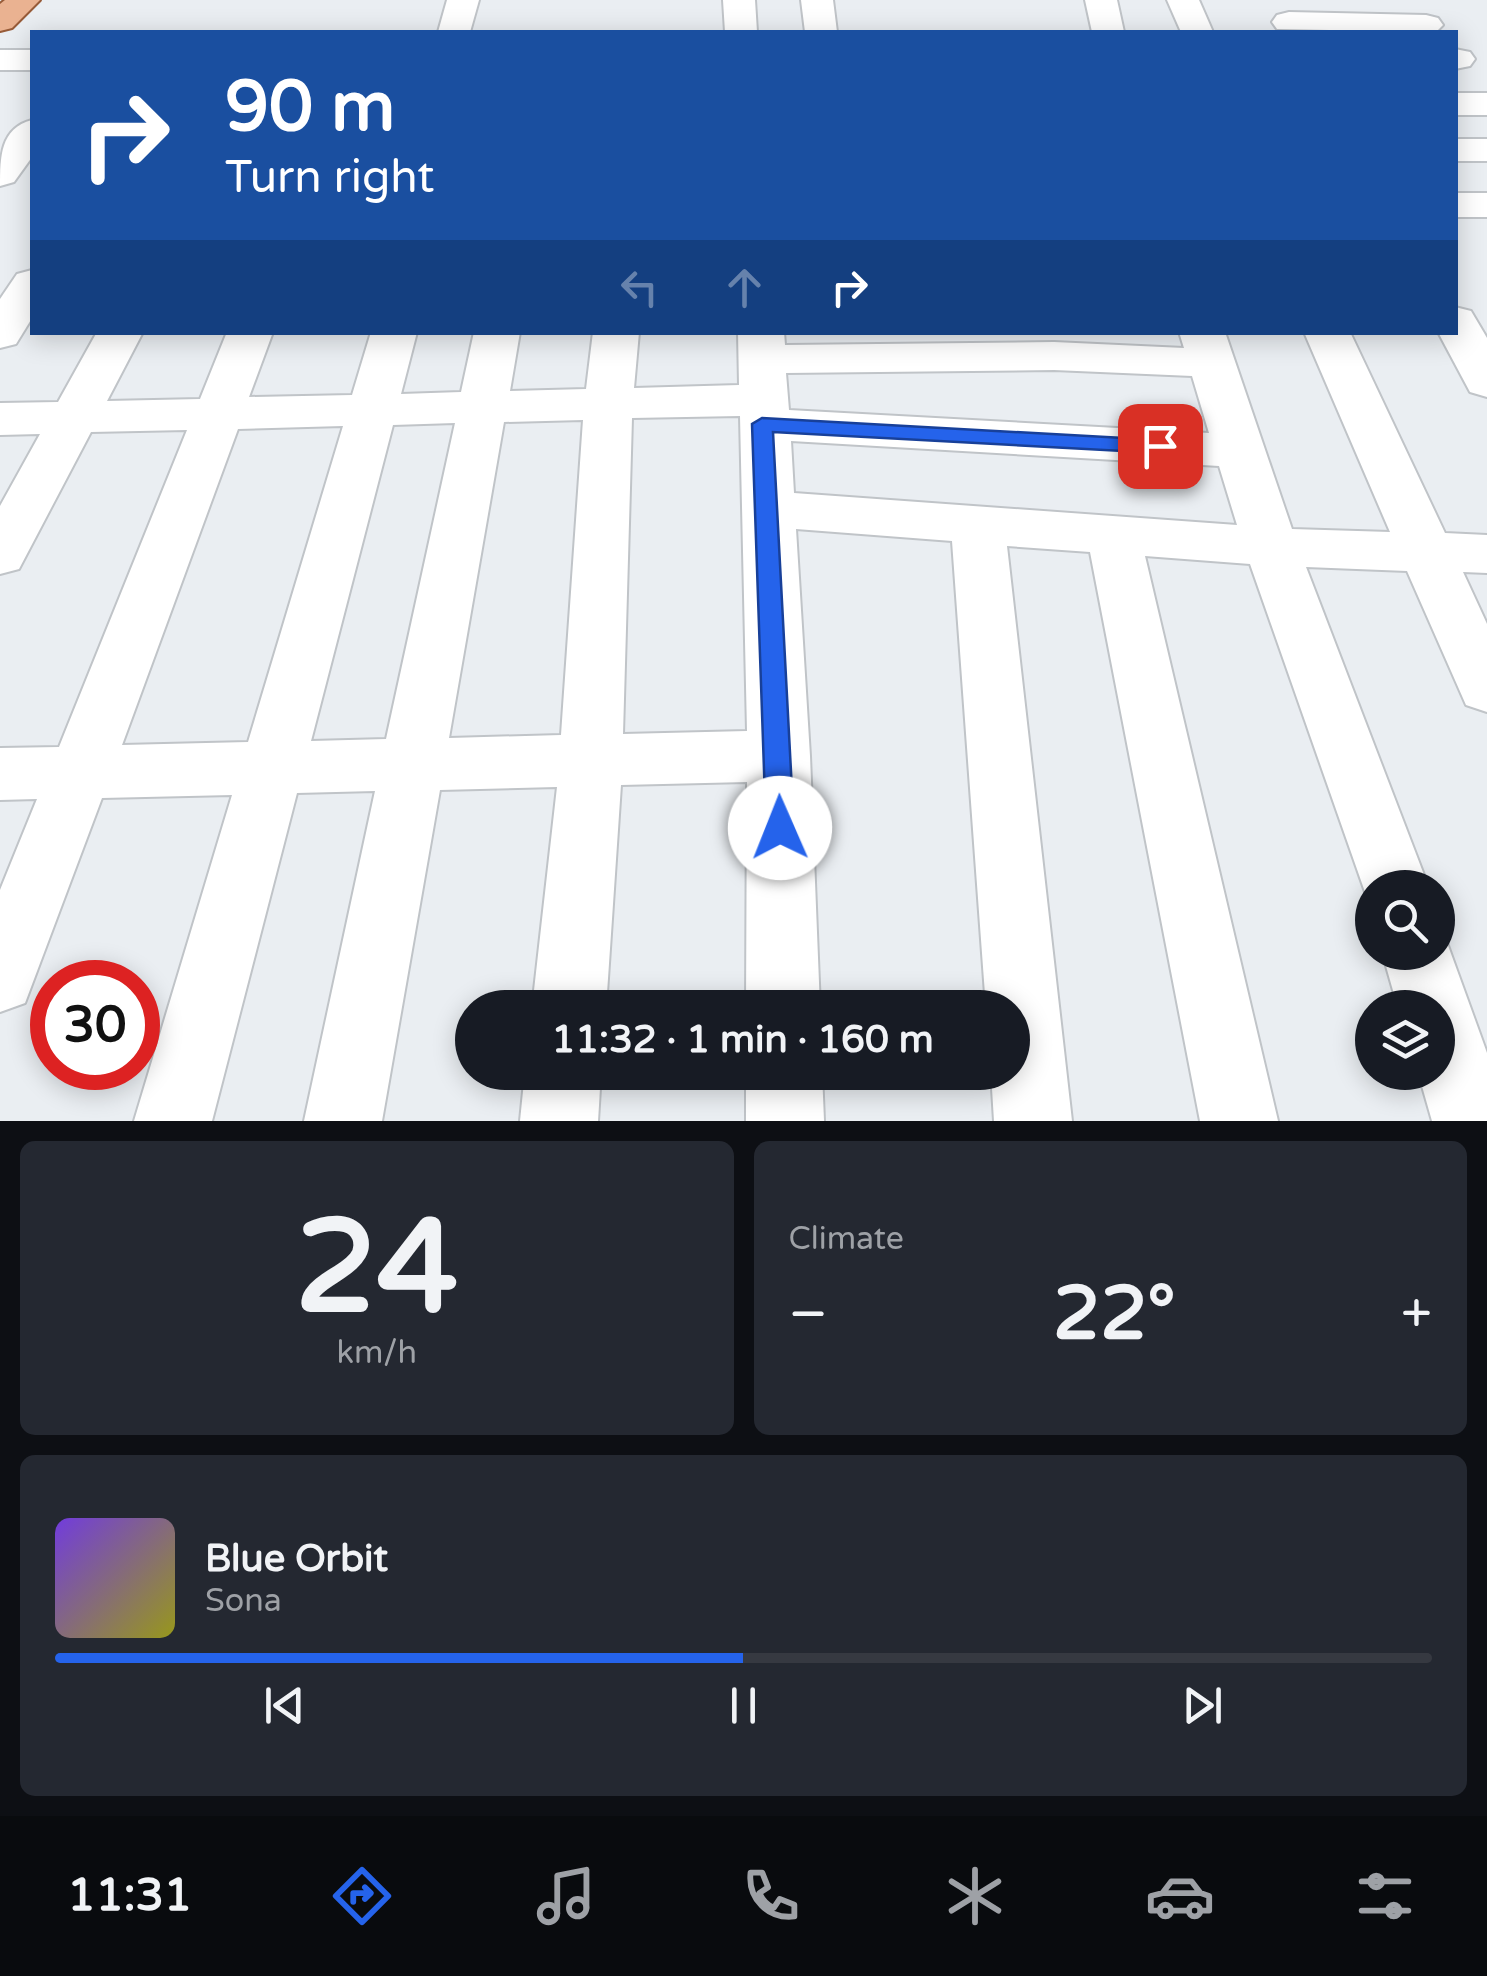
<!DOCTYPE html>
<html lang="en">
<head>
<meta charset="utf-8">
<style>
  body { margin:0; font-family:"Varela Round",sans-serif; background:#242831; color:#f1f3f6; height:100vh; display:flex; flex-direction:column; font-size:38px; white-space:nowrap }
  * { box-sizing:border-box; margin:0 }
  p { font-size:32px; color:#9ea1a6 }
  .icon { flex:none; width:55px; height:55px; fill:none; stroke:currentColor; stroke-width:2; stroke-linecap:round; stroke-linejoin:round }
  .map { position:relative; height:1121px; overflow:hidden }
  .details { display:flex; flex-direction:column; gap:20px; padding:20px; background:#0d0f14; flex:1 }
  .details>* { flex:none }
  .top-card { position:absolute; left:30px; top:30px; width:1428px; height:305px; border-radius:0px; box-shadow:0 5px 25px #0003; background:#1a4fa0; color:#fff; overflow:hidden }
  .controls { position:absolute; left:1355px; top:870px; display:grid; gap:20px }
  .controls a { display:grid; place-items:center; width:100px; height:100px; border-radius:50%; background:#171b24; box-shadow:0 5px 25px #0003; font-size:50px }
  .speed { position:absolute; left:30px; top:960px; display:flex; gap:20px; font-size:50px; font-weight:700; text-align:center }
  .speed>* { display:grid; place-content:center; width:130px; height:130px; border-radius:50%; background:#171b24; box-shadow:0 5px 25px #0003; line-height:1 }
  .speed .limit { border:15px solid #d22; background:#fff; color:#111 }
  .pin { position:absolute; display:grid; place-items:center; width:85px; height:85px; color:#fff; margin:-42px; border-radius:20px; box-shadow:0 5px 15px #0006 }
  .me { position:absolute; width:110px; margin:-55px; rotate:359deg; stroke-linejoin:round; filter:drop-shadow(0 0 8px #0008) }
  .turn { display:flex; align-items:center; gap:35px; height:210px; padding:0 30px; font-size:45px }
  .turn .icon { width:130px; height:130px; stroke-width:2.5 }
  .turn b { display:block; font-size:70px; line-height:85px }
  .lanes { display:flex; align-items:center; height:95px; padding:0 30px; background:#0003; justify-content:center; gap:50px; direction:ltr }
  .lanes .off { opacity:.35 }
  .big { font-size:75px; font-weight:800; line-height:1.1 }
  .details .tile { flex:1; display:flex; flex-direction:column; justify-content:center; gap:15px; min-width:0; padding:0 35px; border-radius:15px; background:#242831 }
  .details .dial { align-items:center; gap:0 }
  .dial b { font-size:130px; line-height:1 }
  .song { display:flex; align-items:center; gap:30px }
  .cover { width:120px; height:120px; border-radius:15px; background:linear-gradient(135deg,hsl(260 70% 55%),hsl(60 70% 35%)) }
  .played { height:10px; border-radius:5px; background:linear-gradient(90deg,#2563eb 50%,#363941 50%) }
  .keys { display:flex; justify-content:space-around; direction:ltr }
  .heat { display:flex; justify-content:space-between; align-items:center; font-size:55px; direction:ltr }
  .details .tiles { flex:1; display:grid; gap:20px; grid-template-columns:1fr 1fr }
  .tile:last-child { grid-column:span 2 }
  .trip { position:absolute; left:455px; top:990px; width:575px; height:100px; border-radius:50px; background:#171b24; box-shadow:0 5px 25px #0003; font-weight:800; line-height:100px; text-align:center }
  .dock { display:flex; height:160px; justify-content:space-around; align-items:center; background:#090b0e; color:#9ea1a6 }
  .dock .icon { width:70px; height:70px }
  .dock .on { color:#2563eb }
  .dock b { font-size:45px; color:#f1f3f6 }
  .map>svg:first-child { display:block }
  .lines { fill:none; stroke-linecap:round; stroke-linejoin:round }
  .minor-casing { stroke:#c0c4c8; stroke-width:4 }
  .major-casing { stroke:#975b38; stroke-width:4 }
  .minor { fill:#fff; fill-rule:evenodd }
  .major { fill:#eab291; fill-rule:evenodd }
  .route { fill:#2563eb; stroke:#184099; stroke-width:2.5 }
</style>
</head>
<body>
<div class="map">
<svg width="1487" height="1121" viewBox="0 0 1487 1121">
  <rect width="100%" height="100%" fill="#eaeef2"/>
  <g class="lines">
    <!-- minor casing -->
    <g class="minor-casing">
      <g id="minor">
        <polygon points="447,0 479,0 470,32 438,32"/>
        <polygon points="723,0 755,0 757,32 725,32"/>
        <polygon points="801,0 833,0 837,32 805,32"/>
        <polygon points="1085,0 1117,0 1124,32 1092,32"/>
        <polygon points="1167,0 1199,0 1213,32 1181,32"/>
        <polygon points="1289,12 1426,15 1438,18 1443,25 1436,32 1277,29 1272,22 1277,15"/>
        <polygon points="1455,49 1470,52 1475,59 1470,66 1455,69"/>
        <rect x="0" y="50" width="32" height="20"/>
        <rect x="1455" y="93" width="32" height="22"/>
        <path d="M32,120V157L14,182L0,186C0,158 0,128 32,120Z"/>
        <rect x="1455" y="139" width="32" height="22"/>
        <rect x="1455" y="193" width="32" height="24"/>
        <polygon points="32,270 32,318 16,344 0,348 0,299 17,274"/>
        <polygon points="1455,307 1471,311 1487,338 1487,397 1470,392 1438,332 1455,332"/>
        <path d="M97,332H143L107,401L200,399L227,332H273L249,397L352,395L371,332H417L401,394L461,392L474,332H520L510,391L586,389L593,332H639L634,388L739,385L738,332H784L785,345L1054,342L1184,348L1179,332H1225L1292,529L1390,532L1304,332H1350L1445,533L1487,535V573L1463,572L1487,624V712L1466,705L1407,571L1306,567L1429,888H1372L1371,909L1250,564L1145,556L1278,1121H1200L1090,552L1007,546L1072,1121H994L991,1072H1012V1008H986L952,541L796,529L810,756L820,1008H746L747,782L621,785L606,1008H532L557,787L440,790L382,1121H304L375,791L297,793L212,1121H134L232,795L102,798L25,1003L0,1012V890L37,799L0,800V748L59,747L187,430L91,432L19,569L0,574V506L40,434L0,435V403L58,402ZM1054,370L1192,376L1209,433L789,410L786,373ZM740,416L747,731L623,734L632,418ZM583,420L561,735L449,738L504,422ZM455,423L386,739L311,741L393,425ZM343,426L248,742L122,745L238,429ZM791,441L1219,466L1237,525L794,493Z"/>
        <polygon points="1438,927 1442,929 1487,1053 1487,1121 1432,1121 1418,1072 1438,1072 1438,1008 1398,1008 1382,952 1438,952"/>
        <polygon points="525,1072 601,1072 598,1121 520,1121"/>
        <polygon points="746,1072 822,1072 824,1121 746,1121"/>
      </g>
    </g>
    <!-- major casing -->
    <g class="major-casing">
      <polygon id="major" points="5,0 40,0 12,28 0,31 0,4"/>
    </g>
    <!-- minor -->
    <use href="#minor" class="minor"/>
    <!-- major -->
    <use href="#major" class="major"/>
  </g>
  <!-- route -->
  <polygon class="route" points="762,418 1160,440 1171,446 1160,453 773,432 794,828 790,836 780,839 770,836 766,828 752,424"/>
</svg>
<div class="controls">
<a><svg class="icon" aria-label="search" viewBox="0 0 24 24"><circle cx="10" cy="10" r="6"/><path d="M15 15l6 6"/></svg></a>
<a><svg class="icon" aria-label="layers" viewBox="0 0 24 24"><path d="M12 4l9 5-9 5-9-5zM3 14l9 5 9-5"/></svg></a>
</div>
<div class="speed"><div class="limit">30</div></div>
<div class="pin" style="left:1160px;top:446px;background:#d93025"><svg class="icon" aria-label="arrive" viewBox="0 0 24 24"><path d="M6 21V4h12l-3 4 3 4H6"/></svg></div>
<svg class="me" style="left:780px;top:828px" viewBox="-20 -20 40 40"><circle r="19" fill="#fff"/><path d="M0-13L10 11 0 6-10 11z" fill="#2563eb"/></svg>
<div class="trip">11:32 · 1 min · 160 m</div>
<div class="top-card">
<div class="turn"><svg class="icon" aria-label="right" viewBox="0 0 24 24"><path d="M7 20v-9h11M14 6l5 5-5 5"/></svg><div><b>90 m</b>Turn right</div></div>
<div class="lanes"><svg class="icon off" aria-label="left" viewBox="0 0 24 24"><path d="M17 20v-9H6M10 6l-5 5 5 5"/></svg><svg class="icon off" aria-label="ahead" viewBox="0 0 24 24"><path d="M12 20V5M6 11l6-6 6 6"/></svg><svg class="icon" aria-label="right" viewBox="0 0 24 24"><path d="M7 20v-9h11M14 6l5 5-5 5"/></svg></div>
</div>
</div>
<section class="details">
<div class="tiles">
<div class="tile dial"><b>24</b><p>km/h</p></div>
<div class="tile"><p>Climate</p>
<div class="heat"><a>−</a><b class="big">22°</b><a>+</a></div>
</div>
<div class="tile">
<div class="song"><i class="cover"></i><div><b>Blue Orbit</b><p>Sona</p></div></div>
<div class="played"></div>
<div class="keys"><svg class="icon" aria-label="previous" viewBox="0 0 24 24"><path d="M18 5L8 12l10 7zM5 5v14"/></svg><svg class="icon" aria-label="pause" viewBox="0 0 24 24"><path d="M8 5v14M16 5v14"/></svg><svg class="icon" aria-label="next" viewBox="0 0 24 24"><path d="M6 5l10 7-10 7zM19 5v14"/></svg></div>
</div>
</div>
</section>
<nav class="dock">
<b>11:31</b>
<svg class="icon on" aria-label="directions" viewBox="0 0 24 24"><path d="M12 3l9 9-9 9-9-9zM9 14v-3h6M13 9l2 2-2 2"/></svg>
<svg class="icon" aria-label="music" viewBox="0 0 24 24"><path d="M9 18V5l10-2v13"/><circle cx="6" cy="18" r="3"/><circle cx="16" cy="16" r="3"/></svg>
<svg class="icon" aria-label="phone" viewBox="0 0 24 24"><path d="M5 4h4l2 5-3 2q2 4 5 5l2-3 5 2v4C11 20 4 13 5 4z"/></svg>
<svg class="icon" aria-label="climate" viewBox="0 0 24 24"><path d="M12 3v18M4 7l16 10M4 17L20 7"/></svg>
<svg class="icon" aria-label="car" viewBox="0 0 24 24"><path d="M5 17H2v-5l4-1 3-4h7l3 4 3 1v5h-3M9 17h6M6 11h13"/><circle cx="7" cy="17" r="2"/><circle cx="17" cy="17" r="2"/></svg>
<svg class="icon" aria-label="filters" viewBox="0 0 24 24"><path d="M4 7h16M4 17h16"/><circle cx="9" cy="7" r="2"/><circle cx="15" cy="17" r="2"/></svg>
</nav>
</body>
</html>
